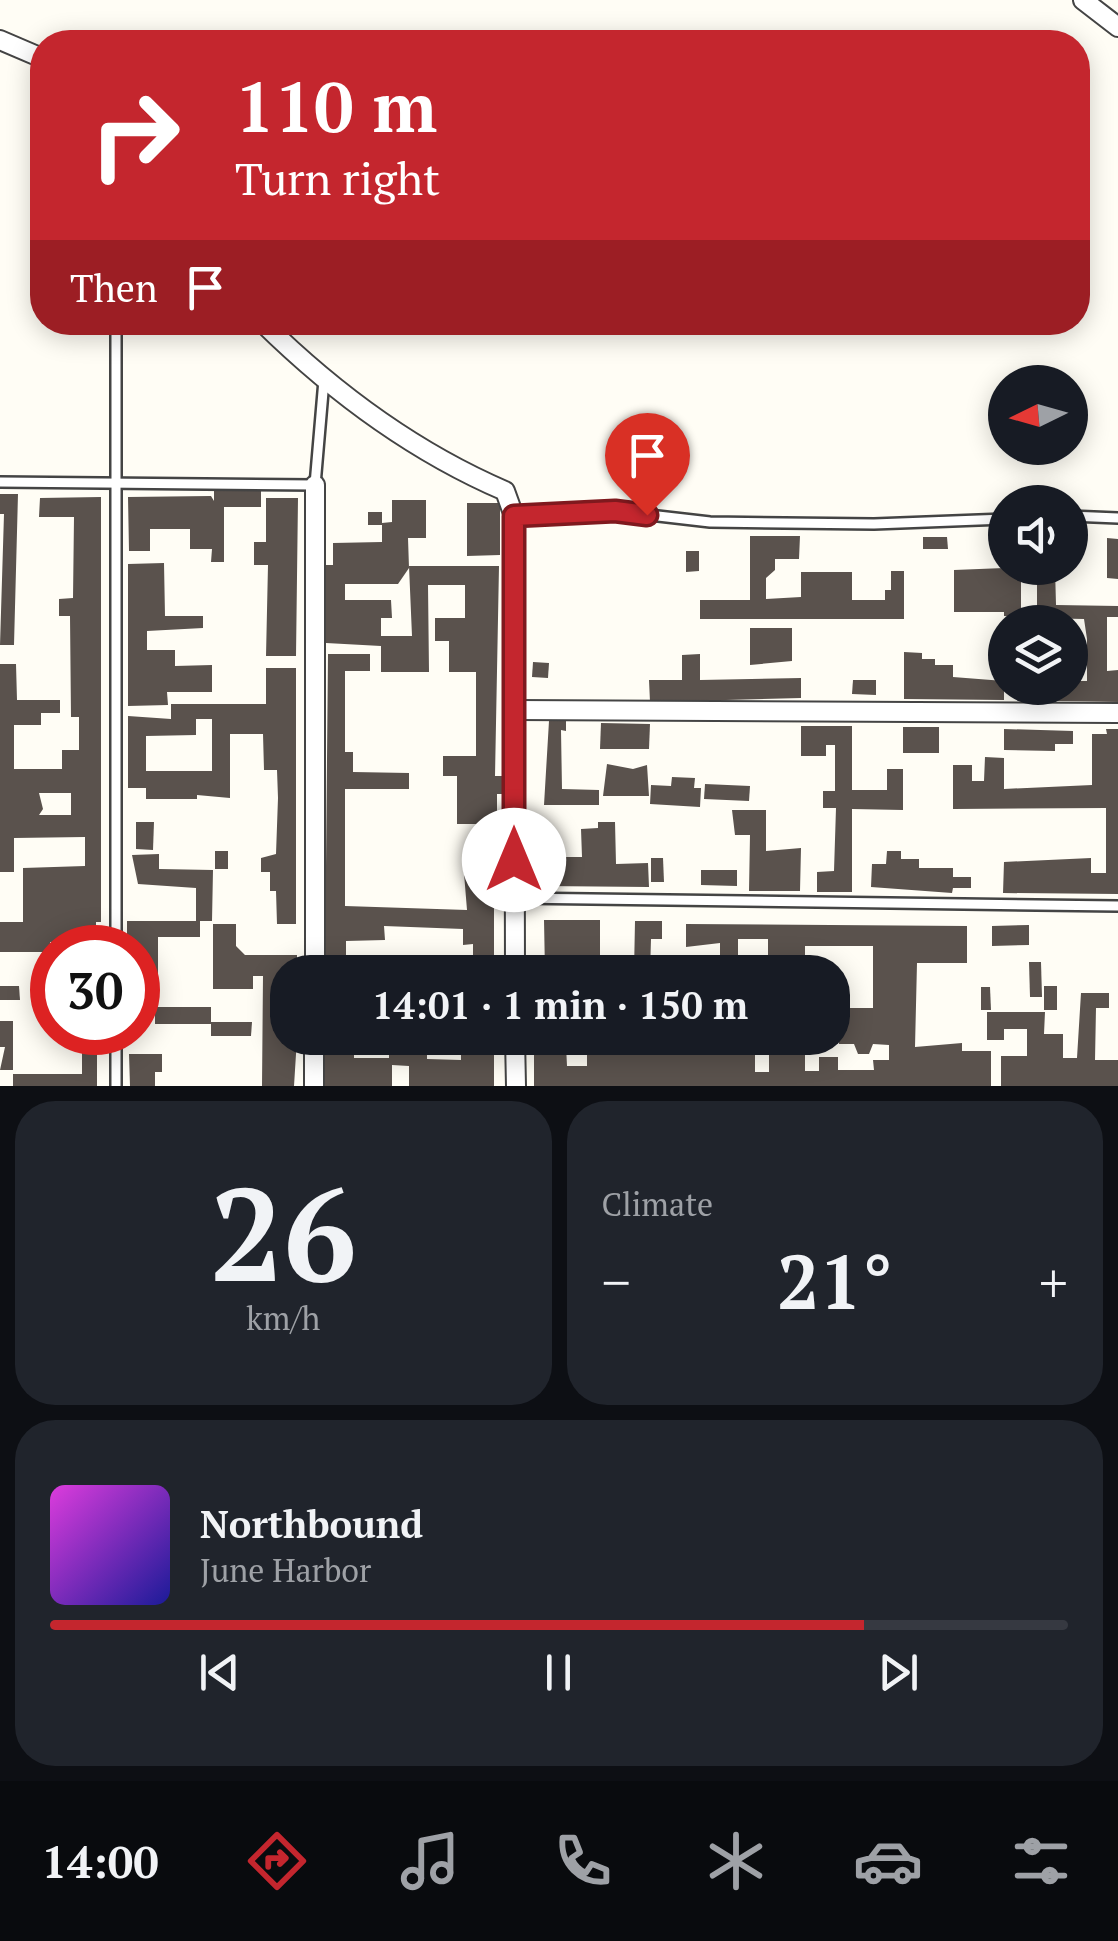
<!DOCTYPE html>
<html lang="en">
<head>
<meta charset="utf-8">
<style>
  body { margin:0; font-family:"PT Serif",serif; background:#20242c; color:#f1f3f6; height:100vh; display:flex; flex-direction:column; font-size:38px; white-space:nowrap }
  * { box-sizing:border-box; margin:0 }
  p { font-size:32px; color:#9ea1a6 }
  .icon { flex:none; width:55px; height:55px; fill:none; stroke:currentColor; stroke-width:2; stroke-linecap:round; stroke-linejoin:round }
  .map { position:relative; height:1086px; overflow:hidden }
  .drawer { display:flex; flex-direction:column; gap:15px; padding:15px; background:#0d0f14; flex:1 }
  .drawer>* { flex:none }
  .guide { position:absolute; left:30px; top:30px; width:1060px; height:305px; border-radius:40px; box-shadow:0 5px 25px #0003; background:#c4262e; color:#fff; overflow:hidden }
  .needle { width:65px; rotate:265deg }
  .tools { position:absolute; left:988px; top:365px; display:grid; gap:20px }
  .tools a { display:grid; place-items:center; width:100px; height:100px; border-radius:50%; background:#171b24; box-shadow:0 5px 25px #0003; font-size:50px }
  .speed { position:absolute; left:30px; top:925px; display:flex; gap:20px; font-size:50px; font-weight:700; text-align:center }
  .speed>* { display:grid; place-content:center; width:130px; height:130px; border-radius:50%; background:#171b24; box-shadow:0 5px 25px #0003; line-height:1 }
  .speed .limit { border:15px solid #d22; background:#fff; color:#111 }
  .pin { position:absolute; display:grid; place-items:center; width:85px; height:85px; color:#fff; margin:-102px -42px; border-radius:50% 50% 50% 0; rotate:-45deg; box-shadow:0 0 10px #0007 }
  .pin .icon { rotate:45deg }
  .me { position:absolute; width:110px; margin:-55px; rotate:0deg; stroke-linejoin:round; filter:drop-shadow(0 0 8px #0008) }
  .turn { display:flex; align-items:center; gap:35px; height:210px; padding:0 40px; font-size:45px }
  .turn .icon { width:130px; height:130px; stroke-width:2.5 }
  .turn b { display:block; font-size:70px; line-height:85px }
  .then { display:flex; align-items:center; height:95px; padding:0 40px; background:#0003; gap:20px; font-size:38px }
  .big { font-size:75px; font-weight:800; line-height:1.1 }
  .drawer .widget { flex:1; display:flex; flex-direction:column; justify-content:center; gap:15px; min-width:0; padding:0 35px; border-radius:40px; background:#20242c }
  .drawer .dial { align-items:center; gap:0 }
  .dial b { font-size:130px; line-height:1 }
  .song { display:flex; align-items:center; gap:30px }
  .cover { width:120px; height:120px; border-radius:15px; background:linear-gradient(135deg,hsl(300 70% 55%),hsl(240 70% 35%)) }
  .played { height:10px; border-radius:5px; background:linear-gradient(90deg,#c4262e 80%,#363941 80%) }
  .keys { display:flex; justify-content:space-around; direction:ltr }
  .heat { display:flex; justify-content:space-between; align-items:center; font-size:55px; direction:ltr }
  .drawer .tiles { flex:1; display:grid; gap:15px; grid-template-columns:1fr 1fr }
  .widget:last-child { grid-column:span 2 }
  .trip { position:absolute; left:270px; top:955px; width:580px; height:100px; border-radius:40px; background:#171b24; box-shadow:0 5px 25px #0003; font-weight:800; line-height:100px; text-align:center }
  .tabs { display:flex; height:160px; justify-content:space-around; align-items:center; background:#090b0e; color:#9ea1a6 }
  .tabs .icon { width:70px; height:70px }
  .tabs .on { color:#c4262e }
  .tabs b { font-size:45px; color:#f1f3f6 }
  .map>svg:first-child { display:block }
  .building { fill:#5a524d; fill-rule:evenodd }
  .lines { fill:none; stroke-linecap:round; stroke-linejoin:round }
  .lane-casing { stroke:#444; stroke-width:14 }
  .street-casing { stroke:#444; stroke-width:22 }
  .lane { stroke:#fff; stroke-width:9 }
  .street { stroke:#fff; stroke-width:18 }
  .route-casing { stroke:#7f191e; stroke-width:25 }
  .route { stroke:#c4262e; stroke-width:18 }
</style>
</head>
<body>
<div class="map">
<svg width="1118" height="1086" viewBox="0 0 1118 1086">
  <rect width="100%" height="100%" fill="#fffdf5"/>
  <!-- building -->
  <g class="building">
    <polygon points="214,489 261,489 261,507 224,507 224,562 211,562 212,549 190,549 190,529 150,529 150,551 129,551 128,497 211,496 214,501"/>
    <polygon points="0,494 18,494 14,645 0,645 4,514 0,514"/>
    <path d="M101,497V922H96V941L50,942V952H0V922H23V868L85,866V837L14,838V872H0V664H16L17,700H60V713H41V725H14V769H62V750H79V717H71L70,616H59V599L73,598L74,517H39L40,498ZM39,793H71V815H39L43,809Z"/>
    <polygon points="266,498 298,498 296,656 266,656 268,565 254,565 254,542 266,542"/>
    <polygon points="392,500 426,500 426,538 408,538 409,568 398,584 345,584 345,600 391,600 392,618 381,618 381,636 412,636 409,566 499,566 495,776 507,776 507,794 497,794 497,824 457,824 457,776 443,776 443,756 476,756 476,672 449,672 449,641 435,641 435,618 465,618 465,585 428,585 429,672 381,672 381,646 326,643 326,565 333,565 333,543 382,542 382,523 392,522"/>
    <polygon points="467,503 500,503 500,555 467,556"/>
    <rect x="368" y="512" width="14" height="13"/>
    <polygon points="750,536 800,536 799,559 775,559 775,570 766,578 766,599 801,597 801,572 852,572 852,600 885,600 885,590 891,590 891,571 904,571 904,619 700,619 700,600 750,600"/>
    <polygon points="923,537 947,537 948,549 923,549"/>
    <polygon points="1107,538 1118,539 1118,579 1107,578"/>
    <polygon points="686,551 699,551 699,571 686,572"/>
    <polygon points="164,563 165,616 203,616 203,628 147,631 147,650 175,650 175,666 212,665 212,692 167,692 168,705 128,706 128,564"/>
    <polygon points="1004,568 1021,568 1021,617 1004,616 1004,612 954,612 954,570"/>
    <polygon points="1037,568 1055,568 1056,605 1118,606 1118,617 1107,617 1107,671 1118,670 1118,702 1055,701 1056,688 1070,688 1070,681 1087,681 1087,639 1084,619 1037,618"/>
    <polygon points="750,628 792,628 792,661 750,665"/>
    <polygon points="904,652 922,653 922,659 935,659 935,665 953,665 953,677 1004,681 1004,700 904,699"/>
    <polygon points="328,654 370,654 370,671 345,671 345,752 353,752 353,772 409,773 409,789 345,789 345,906 467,910 463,861 468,861 468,845 481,845 481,861 494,861 494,972 473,972 473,944 463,945 463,929 384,926 385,940 346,941 346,957 373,957 372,972 325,972"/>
    <polygon points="700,654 700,680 801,678 801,698 650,702 649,680 682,680 682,655"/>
    <polygon points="533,662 549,663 548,678 532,677"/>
    <path d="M266,668H296V924H277L276,891H270V872H261V858L276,854L278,798L277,770H264L263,734H230V798L197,795V799H146V788H128V716L171,719V704H266ZM196,719H212V771H146V736L196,735Z"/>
    <polygon points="853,680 876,680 876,695 852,694"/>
    <polygon points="549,721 566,721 566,731 561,730 562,789 599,790 599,805 544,805"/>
    <polygon points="601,723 650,724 649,749 600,749"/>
    <polygon points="801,726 852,726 852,790 887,790 887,769 903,769 903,810 852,809 852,892 817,892 817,872 834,871 836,808 823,808 823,791 835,791 835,745 826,745 826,756 801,756"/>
    <rect x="903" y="727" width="36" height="26"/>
    <polygon points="1004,729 1073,731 1073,744 1055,744 1055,751 1004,750"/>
    <polygon points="1106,729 1118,729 1118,894 1003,893 1004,862 1091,858 1091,873 1106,873 1106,808 953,809 953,765 972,765 972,781 984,781 985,757 1004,758 1004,789 1092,785 1092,734 1107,734"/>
    <polygon points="607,764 633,769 647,765 649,796 603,796"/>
    <polygon points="672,777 695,778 694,788 701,788 700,807 650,804 651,785 671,786"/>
    <polygon points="705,784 750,786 749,801 704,799"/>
    <polygon points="732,810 766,810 766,851 801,848 800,891 749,891 750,835 735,835"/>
    <polygon points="136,822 154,822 153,850 136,849"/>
    <polygon points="598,822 615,822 616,864 648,863 649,887 544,886 544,857 582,857 581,829 598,828"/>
    <rect x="215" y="851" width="13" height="18"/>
    <polygon points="887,851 901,851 901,859 919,859 919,868 953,868 953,877 971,877 971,888 953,888 952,893 871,887 872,864 886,864"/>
    <polygon points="159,854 159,869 213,870 212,921 200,921 200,937 158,937 158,1005 147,1005 147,1023 138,1023 138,948 127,948 127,921 196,921 196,888 138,884 132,855"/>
    <polygon points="651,858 663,858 664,882 651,882"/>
    <polygon points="701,870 737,870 737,886 701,885"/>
    <polygon points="544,920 600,920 600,964 578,964 578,972 545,972"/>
    <polygon points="635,921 662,921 662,939 651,939 650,972 634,972"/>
    <polygon points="213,924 236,924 236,946 245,955 297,955 297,972 288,972 288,1038 297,1038 294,1086 262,1086 263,976 253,976 253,989 213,989"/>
    <polygon points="686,924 967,926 967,963 917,963 915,1047 962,1043 962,1051 991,1051 991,1086 534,1086 534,1045 566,1045 567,1066 587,1066 587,1040 686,1042 686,1038 711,1038 711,1047 723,1047 723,1038 755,1038 755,1072 769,1072 769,1038 787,1038 787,1048 805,1048 805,1071 819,1071 819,1057 838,1057 838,1070 874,1070 873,1060 889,1060 889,1045 873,1044 869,1054 858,1054 854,1044 839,1044 839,1008 873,1008 873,946 805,946 805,972 768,972 768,939 738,939 738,972 720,972 720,943 686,947"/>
    <polygon points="1029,925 1029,945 992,946 992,926"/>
    <polygon points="1029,962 1041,962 1042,997 1030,997"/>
    <polygon points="0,986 19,986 20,1000 0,1000"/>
    <rect x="1044" y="986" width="13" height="24"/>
    <polygon points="981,987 990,987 991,1010 981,1010"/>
    <polygon points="1081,993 1109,993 1109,1008 1096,1008 1095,1060 1118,1060 1118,1086 1001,1086 1001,1056 1027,1056 1027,1029 1004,1029 1004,1040 987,1040 987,1012 1045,1012 1044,1034 1063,1034 1063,1058 1077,1058"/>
    <rect x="155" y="1007" width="56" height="17"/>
    <polygon points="0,1021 13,1021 13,1070 0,1070 5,1047 0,1047"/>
    <polygon points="211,1022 252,1022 251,1036 211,1036"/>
    <polygon points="82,1032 97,1032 97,1086 13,1086 13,1074 82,1074"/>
    <path d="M325,1038H354V1058H389V1038H494V1086H409V1066L392,1065V1086H325ZM427,1043L461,1044V1060L427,1059Z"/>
    <polygon points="129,1054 162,1054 162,1072 155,1072 155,1086 130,1086"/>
  </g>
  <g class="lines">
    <!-- lane casing -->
    <g class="lane-casing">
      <g id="lane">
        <polyline points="116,322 116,948"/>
        <polyline points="0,482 315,485 324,380"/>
        <polyline points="514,516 615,511 710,522 874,524 1005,519"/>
        <polyline points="1070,516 1118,518"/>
        <polyline points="514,898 1118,906"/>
        <polyline points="116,1086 116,1032"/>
      </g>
    </g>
    <!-- street casing -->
    <g class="street-casing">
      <g id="street">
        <polyline points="1083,0 1118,27"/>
        <polyline points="0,40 42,58"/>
        <path d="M262,322C334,393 412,451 505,491L514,516L515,972"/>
        <polyline points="515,710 1118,713"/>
        <polyline points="315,972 315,485"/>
        <polyline points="515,1038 516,1086"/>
        <polyline points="314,1086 314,1038"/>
      </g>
    </g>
    <!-- lane -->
    <use href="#lane" class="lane"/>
    <!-- street -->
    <use href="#street" class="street"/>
  </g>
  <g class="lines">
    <!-- route casing -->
    <g class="route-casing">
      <polyline id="route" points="514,860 514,516 615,511 647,515"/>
    </g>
    <!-- route -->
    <use href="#route" class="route"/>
  </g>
</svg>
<div class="tools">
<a><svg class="needle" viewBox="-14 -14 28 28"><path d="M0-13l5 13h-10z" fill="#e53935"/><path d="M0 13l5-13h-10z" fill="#9ea1a6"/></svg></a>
<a><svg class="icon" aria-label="sound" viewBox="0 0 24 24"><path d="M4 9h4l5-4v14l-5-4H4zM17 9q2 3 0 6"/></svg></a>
<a><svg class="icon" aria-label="layers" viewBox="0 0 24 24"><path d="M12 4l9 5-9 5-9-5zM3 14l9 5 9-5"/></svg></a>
</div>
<div class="speed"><div class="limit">30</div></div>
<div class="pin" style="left:647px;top:515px;background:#d93025"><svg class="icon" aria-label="arrive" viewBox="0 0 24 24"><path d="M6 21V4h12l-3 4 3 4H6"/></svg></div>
<svg class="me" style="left:514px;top:860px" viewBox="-20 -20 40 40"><circle r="19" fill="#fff"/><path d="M0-13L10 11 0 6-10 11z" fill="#c4262e"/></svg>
<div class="trip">14:01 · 1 min · 150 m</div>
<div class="guide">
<div class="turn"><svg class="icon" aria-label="right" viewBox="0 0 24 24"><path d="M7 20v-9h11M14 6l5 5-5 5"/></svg><div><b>110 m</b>Turn right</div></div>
<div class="then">Then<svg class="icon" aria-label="arrive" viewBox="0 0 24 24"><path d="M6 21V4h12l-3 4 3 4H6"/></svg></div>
</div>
</div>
<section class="drawer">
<div class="tiles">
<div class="widget dial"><b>26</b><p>km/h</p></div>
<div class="widget"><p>Climate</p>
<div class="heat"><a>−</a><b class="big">21°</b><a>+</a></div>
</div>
<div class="widget">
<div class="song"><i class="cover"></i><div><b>Northbound</b><p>June Harbor</p></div></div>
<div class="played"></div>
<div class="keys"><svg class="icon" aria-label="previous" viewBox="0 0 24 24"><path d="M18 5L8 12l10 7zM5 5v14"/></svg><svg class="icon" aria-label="pause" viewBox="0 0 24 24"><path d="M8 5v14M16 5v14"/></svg><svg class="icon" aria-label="next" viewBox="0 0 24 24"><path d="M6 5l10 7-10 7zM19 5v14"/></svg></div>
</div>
</div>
</section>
<nav class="tabs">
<b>14:00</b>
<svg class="icon on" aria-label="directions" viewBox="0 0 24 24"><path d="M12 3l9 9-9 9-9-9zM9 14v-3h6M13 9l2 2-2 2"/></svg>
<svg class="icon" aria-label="music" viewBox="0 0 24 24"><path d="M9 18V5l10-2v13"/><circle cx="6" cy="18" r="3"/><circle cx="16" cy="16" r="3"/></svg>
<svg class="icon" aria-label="phone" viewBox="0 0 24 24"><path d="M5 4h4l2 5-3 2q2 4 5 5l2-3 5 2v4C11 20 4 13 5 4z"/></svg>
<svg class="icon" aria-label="climate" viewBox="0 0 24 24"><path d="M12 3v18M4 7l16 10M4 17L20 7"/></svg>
<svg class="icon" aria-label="car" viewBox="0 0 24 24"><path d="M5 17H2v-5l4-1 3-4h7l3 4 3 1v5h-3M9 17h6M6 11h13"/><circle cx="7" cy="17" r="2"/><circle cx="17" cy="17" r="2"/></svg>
<svg class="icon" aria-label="filters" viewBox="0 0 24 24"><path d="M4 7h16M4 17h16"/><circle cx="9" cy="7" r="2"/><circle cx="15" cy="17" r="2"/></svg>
</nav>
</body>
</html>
